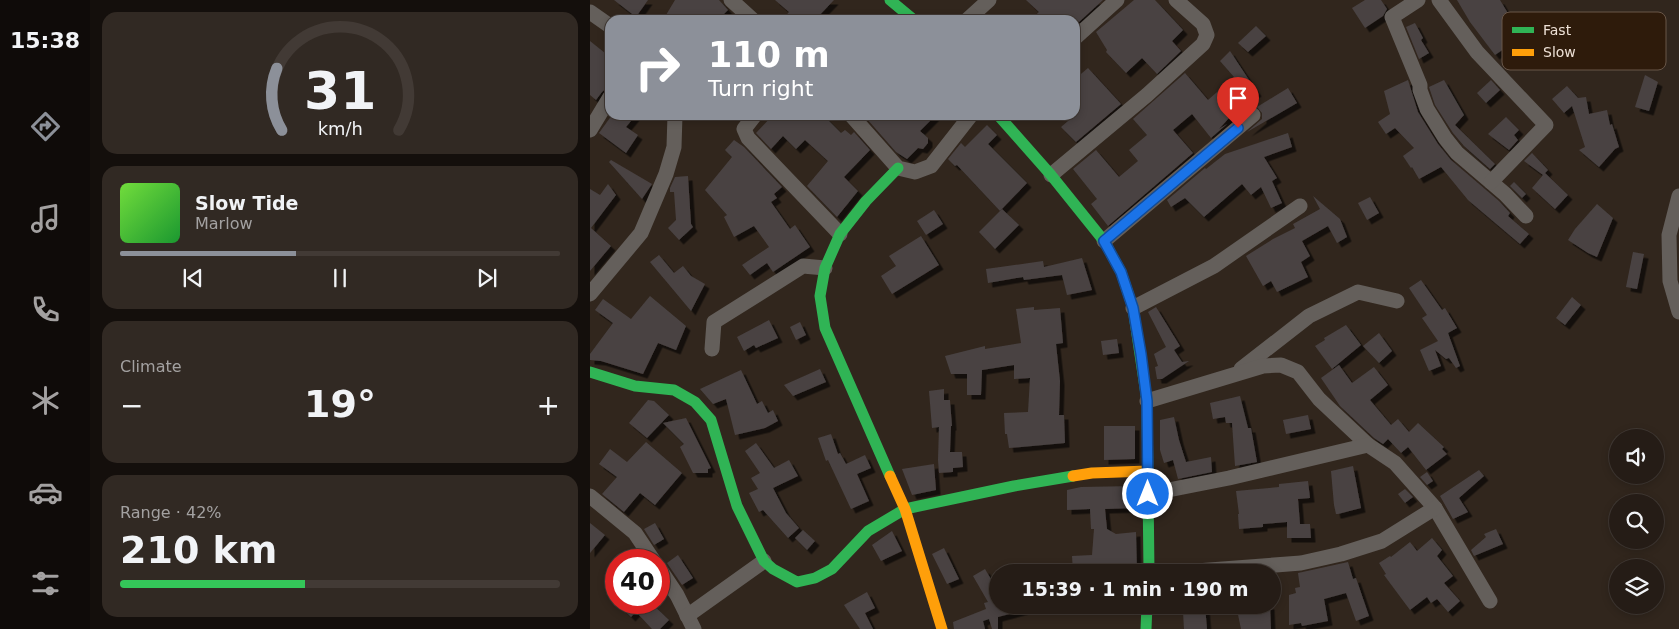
<!DOCTYPE html>
<html lang="en">
<head>
<meta charset="utf-8">
<style>
  body { margin:0; font-family:"DejaVu Sans",sans-serif; background:#312923; color:#f1f3f6; height:100vh; display:flex; flex-direction:column; font-size:19px; white-space:nowrap }
  * { box-sizing:border-box; margin:0 }
  p { font-size:16px; color:#a3a1a1 }
  .icon { flex:none; width:28px; height:28px; fill:none; stroke:currentColor; stroke-width:2; stroke-linecap:round; stroke-linejoin:round }
  .map { position:relative; flex:1; overflow:hidden }
  .drawer { display:flex; flex-direction:column; gap:12px; padding:12px; background:#140f0c; width:500px }
  .drawer>* { flex:none }
  .hud { position:absolute; left:15px; top:15px; width:475px; height:105px; border-radius:15px; box-shadow:0 2px 8px #0003,0 0 0 1px #423a35; background:#8c9099; color:#fff; overflow:hidden }
  .controls { position:absolute; left:1019px; top:429px; display:grid; gap:10px }
  .controls a { display:grid; place-items:center; width:55px; height:55px; border-radius:50%; background:#251c16; box-shadow:0 2px 8px #0003,0 0 0 1px #423a35; font-size:25px }
  .speed { position:absolute; left:15px; top:549px; display:flex; gap:10px; font-size:25px; font-weight:700; text-align:center }
  .speed>* { display:grid; place-content:center; width:65px; height:65px; border-radius:50%; background:#251c16; box-shadow:0 2px 8px #0003,0 0 0 1px #423a35; line-height:1 }
  .speed .limit { border:8px solid #d22; background:#fff; color:#111 }
  .pin { position:absolute; display:grid; place-items:center; width:42px; height:42px; color:#fff; margin:-51px -21px; border-radius:50% 50% 50% 0; rotate:-45deg; box-shadow:0 0 5px #0007 }
  .pin .icon { rotate:45deg }
  .me { position:absolute; width:55px; margin:-28px; rotate:0deg; stroke-linejoin:round; filter:drop-shadow(0 0 4px #0008) }
  .turn { display:flex; align-items:center; gap:18px; height:105px; padding:0 20px; font-size:22px }
  .turn .icon { width:65px; height:65px; stroke-width:2.5 }
  .turn b { display:block; font-size:35px; line-height:42px }
  .big { font-size:38px; font-weight:800; line-height:1.1 }
  .drawer .widget { flex:1; display:flex; flex-direction:column; justify-content:center; gap:8px; min-width:0; padding:0 18px; border-radius:15px; background:#312923 }
  .drawer .dial { align-items:center; gap:0 }
  .dial svg { height:130px; overflow:visible; fill:none; stroke:#423a35; stroke-width:7; stroke-linecap:round; text-anchor:middle }
  .dial text { fill:#f1f3f6; stroke:none }
  .song { display:flex; align-items:center; gap:15px }
  .cover { width:60px; height:60px; border-radius:8px; background:linear-gradient(135deg,hsl(100 70% 55%),hsl(130 70% 35%)) }
  .played { height:5px; border-radius:2px; background:linear-gradient(90deg,#8c9099 40%,#423a35 40%) }
  .keys { display:flex; justify-content:space-around; direction:ltr }
  .heat { display:flex; justify-content:space-between; align-items:center; font-size:28px; direction:ltr }
  .charge { height:8px; border-radius:4px; background:linear-gradient(90deg,#34c759 42%,#423a35 0) }
  .trip { position:absolute; left:399px; top:564px; width:292px; height:50px; border-radius:25px; background:#251c16; box-shadow:0 2px 8px #0003,0 0 0 1px #423a35; font-weight:800; line-height:50px; text-align:center }
  main { display:flex; flex:1; min-height:0 }
  .tab-bar { display:flex; flex-direction:column; width:90px; justify-content:space-around; align-items:center; background:#0f0b09; color:#a3a1a1 }
  .tab-bar .icon { width:35px; height:35px }
  .tab-bar .active { color:#8c9099 }
  .tab-bar b { font-size:22px; color:#f1f3f6 }
  .map>svg:first-child { display:block }
  .building { fill:#494242; filter:url(#shadow) }
  .lines { fill:none; stroke-linecap:round; stroke-linejoin:round }
  .street { stroke:#645f5b; stroke-width:15 }
  .fast { stroke:#30b455; stroke-width:11 }
  .slow { stroke:#ff9f0a; stroke-width:11 }
  .route-casing { stroke:#114b97; stroke-width:12 }
  .route { stroke:#1a73e8; stroke-width:9 }
  .key { fill:#2e1b0b; stroke:#685648; stroke-width:1 }
  .key-label { font-size:14px; fill:#eee1d6 }
</style>
</head>
<body>
<main>
<nav class="tab-bar">
<b>15:38</b>
<svg class="icon active" aria-label="directions" viewBox="0 0 24 24"><path d="M12 3l9 9-9 9-9-9zM9 14v-3h6M13 9l2 2-2 2"/></svg>
<svg class="icon" aria-label="music" viewBox="0 0 24 24"><path d="M9 18V5l10-2v13"/><circle cx="6" cy="18" r="3"/><circle cx="16" cy="16" r="3"/></svg>
<svg class="icon" aria-label="phone" viewBox="0 0 24 24"><path d="M5 4h4l2 5-3 2q2 4 5 5l2-3 5 2v4C11 20 4 13 5 4z"/></svg>
<svg class="icon" aria-label="climate" viewBox="0 0 24 24"><path d="M12 3v18M4 7l16 10M4 17L20 7"/></svg>
<svg class="icon" aria-label="car" viewBox="0 0 24 24"><path d="M5 17H2v-5l4-1 3-4h7l3 4 3 1v5h-3M9 17h6M6 11h13"/><circle cx="7" cy="17" r="2"/><circle cx="17" cy="17" r="2"/></svg>
<svg class="icon" aria-label="filters" viewBox="0 0 24 24"><path d="M4 7h16M4 17h16"/><circle cx="9" cy="7" r="2"/><circle cx="15" cy="17" r="2"/></svg>
</nav>
<section class="drawer">
<div class="widget dial"><svg viewBox="0 0 100 80">
<path d="M14 69A42 42 0 1 1 86 69"/>
<path d="M14 69A42 42 0 0 1 11 31" stroke="#8c9099"/>
<text x="50" y="56" font-size="32" font-weight="700">31</text>
<text x="50" y="72" font-size="11">km/h</text>
</svg></div>
<div class="widget">
<div class="song"><i class="cover"></i><div><b>Slow Tide</b><p>Marlow</p></div></div>
<div class="played"></div>
<div class="keys"><svg class="icon" aria-label="previous" viewBox="0 0 24 24"><path d="M18 5L8 12l10 7zM5 5v14"/></svg><svg class="icon" aria-label="pause" viewBox="0 0 24 24"><path d="M8 5v14M16 5v14"/></svg><svg class="icon" aria-label="next" viewBox="0 0 24 24"><path d="M6 5l10 7-10 7zM19 5v14"/></svg></div>
</div>
<div class="widget"><p>Climate</p>
<div class="heat"><a>−</a><b class="big">19°</b><a>+</a></div>
</div>
<div class="widget"><p>Range · 42%</p><b class="big">210 km</b><div class="charge"></div></div>
</section>
<div class="map">
<svg width="1089" height="629" viewBox="0 0 1089 629">
  <defs>
    <filter id="shadow"><feDropShadow dx="4.5" dy="4.5" stdDeviation="0" flood-color="#0009"/></filter>
  </defs>
  <rect width="100%" height="100%" fill="#31261d"/>
  <!-- building -->
  <g class="building">
    <polygon points="24,0 58,0 46,17"/>
    <polygon points="85,0 129,0 138,10 128,20 73,20"/>
    <polygon points="185,0 244,0 225,20 192,20 199,12"/>
    <polygon points="436,0 513,0 489,22 487,20 440,20 449,12"/>
    <polygon points="544,0 565,0 593,30 582,41 591,51 567,74 552,58 536,73 516,52 517,50 506,32"/>
    <polygon points="775,0 791,0 797,9 793,16 775,28 762,8"/>
    <polygon points="867,0 910,0 925,25 916,30 924,42 905,55 880,22"/>
    <polygon points="825,23 833,38 831,40 839,53 829,59 816,27"/>
    <polygon points="666,26 676,36 658,52 648,43"/>
    <polygon points="0,41 20,57 20,85 12,92 6,100 0,95"/>
    <polygon points="640,51 667,92 661,96 660,95 629,129 637,124 621,138 602,114 583,130 603,153 518,226 501,204 507,199 483,169 506,150 529,177 548,161 539,150 557,135 543,119 595,73 618,100 644,77 630,61"/>
    <polygon points="498,68 531,104 486,142 471,127 485,115 485,79"/>
    <polygon points="1055,75 1068,82 1059,111 1045,107"/>
    <polygon points="818,80 828,112 848,144 861,160 909,201 920,213 918,216 939,234 930,244 878,200 851,167 829,179 822,167 821,168 813,156 824,148 805,128 796,134 788,122 800,114 794,91"/>
    <polygon points="854,80 874,115 865,125 905,164 900,169 874,146 863,133 845,105 839,87"/>
    <polygon points="901,80 910,90 896,103 887,93"/>
    <polygon points="977,86 988,98 996,97 999,114 1017,110 1020,125 1022,124 1029,147 1025,149 1009,167 989,150 995,147 982,106 974,113 962,99"/>
    <polygon points="698,88 707,103 657,132 672,119 672,113 667,107"/>
    <polygon points="22,115 46,115 36,127 48,135 36,153 9,133"/>
    <polygon points="183,115 233,115 251,133 255,130 261,135 264,132 280,150 254,177 268,191 247,217 217,186 238,161 215,140 206,149 193,136 181,149 166,133"/>
    <polygon points="280,115 346,115 330,131 338,138 338,143 333,149 328,148 317,159 306,152 277,119"/>
    <polygon points="916,117 929,130 924,135 928,140 919,150 898,134"/>
    <polygon points="397,125 407,135 398,144 437,183 410,211 367,165 365,166 358,159 371,143 375,147"/>
    <polygon points="698,133 702,147 674,157 687,178 682,181 692,203 681,208 671,187 661,195 652,184 614,217 595,198 581,207 577,200 615,168 616,169 635,154"/>
    <polygon points="144,140 154,147 192,187 184,194 187,198 181,202 200,229 205,225 220,247 183,272 177,263 160,275 152,265 179,247 164,226 144,237 134,217 137,215 115,190 142,157 135,150"/>
    <polygon points="942,153 958,170 955,173 978,195 965,209 942,188 953,175 934,161"/>
    <polygon points="21,160 62,184 52,199 19,162"/>
    <polygon points="98,176 101,224 103,227 89,240 78,228 86,220 84,192 80,192 80,188 85,177"/>
    <polygon points="924,182 936,194 932,198 920,186"/>
    <polygon points="18,184 26,195 1,228 21,246 0,271 0,189 10,195"/>
    <polygon points="723,196 750,219 757,237 747,243 738,226 712,241 720,256 711,262 718,277 687,292 681,281 673,286 656,256 683,239 705,228 703,224 730,209"/>
    <polygon points="780,197 789,213 777,220 768,203"/>
    <polygon points="1007,204 1023,218 1007,257 998,253 978,240 985,229"/>
    <polygon points="412,209 429,225 405,249 389,232"/>
    <polygon points="344,210 353,224 336,235 327,221"/>
    <polygon points="331,236 349,265 302,294 291,276 306,266 299,256"/>
    <polygon points="1043,252 1054,254 1047,289 1036,287"/>
    <polygon points="69,255 84,273 93,266 101,276 115,284 101,311 60,262"/>
    <polygon points="492,258 502,290 477,295 472,275 434,280 433,277 398,283 396,269 453,261 454,267"/>
    <polygon points="831,280 852,310 855,308 867,328 858,333 870,366 866,368 859,358 856,359 845,350 851,366 839,371 830,350 848,341 832,318 837,315 819,288"/>
    <polygon points="60,296 96,326 86,350 68,343 53,374 11,361 0,360 0,354 23,323 5,310 13,299 41,319"/>
    <polygon points="982,297 991,305 975,325 966,318"/>
    <polygon points="444,307 444,310 470,308 473,343 466,344 470,381 469,415 474,415 475,443 419,448 417,434 415,434 414,413 438,412 440,378 424,379 424,365 392,370 391,395 377,395 377,374 361,374 355,356 395,346 395,349 431,343 426,309"/>
    <polygon points="566,307 590,346 584,350 592,362 599,361 572,379 567,379 565,367 568,366 564,354 576,347 558,312"/>
    <polygon points="179,320 188,338 166,348 164,345 154,351 147,337"/>
    <polygon points="210,322 216,335 206,340 200,327"/>
    <polygon points="756,325 771,345 742,369 725,346 735,340 734,338"/>
    <polygon points="789,333 802,351 789,363 773,346"/>
    <polygon points="527,339 529,353 513,355 511,341"/>
    <polygon points="749,365 762,383 784,367 798,385 780,400 801,425 808,419 819,432 828,423 854,447 852,449 857,454 836,470 818,447 811,453 798,439 793,444 784,438 750,406 731,378"/>
    <polygon points="230,369 236,382 203,396 194,385"/>
    <polygon points="151,370 167,404 172,401 178,413 183,410 188,421 175,428 145,435 136,399 123,404 110,389"/>
    <polygon points="354,389 354,400 360,400 362,426 361,426 360,452 372,452 373,467 363,468 363,472 349,473 348,460 349,427 342,428 339,391"/>
    <polygon points="650,396 658,428 661,428 667,462 645,466 642,423 636,423 635,417 623,419 620,403"/>
    <polygon points="58,400 64,401 79,415 57,438 39,423"/>
    <polygon points="718,415 721,429 696,434 693,420"/>
    <polygon points="584,417 589,440 596,462 621,457 622,472 588,479 583,460 574,463 570,450 570,420"/>
    <polygon points="96,418 121,468 118,469 118,473 103,473 90,447 94,444 73,423"/>
    <polygon points="514,426 545,426 545,459 514,460"/>
    <polygon points="241,434 248,454 250,453 256,464 275,455 281,468 267,474 279,501 261,509 238,460 236,461 228,438"/>
    <polygon points="56,442 92,473 65,505 50,493 34,512 12,494 27,477 9,464 20,449 37,462"/>
    <polygon points="166,443 184,468 199,460 208,476 183,488 196,513 209,528 198,538 173,510 169,512 159,493 168,489 161,478 170,473 155,451"/>
    <polygon points="344,464 346,490 322,495 312,469"/>
    <polygon points="763,466 771,508 748,514 746,514 744,505 741,471"/>
    <polygon points="889,470 894,476 869,498 878,512 863,519 850,496"/>
    <polygon points="837,472 843,481 837,485 830,477"/>
    <polygon points="718,481 720,498 708,499 710,524 720,524 721,538 697,538 697,522 673,524 673,527 649,529 648,514 649,514 646,491 689,487 689,484"/>
    <polygon points="546,486 546,508 515,509 517,529 526,534 546,532 547,572 483,572 482,556 502,555 504,529 501,529 500,509 477,510 477,490 491,487"/>
    <polygon points="815,489 823,497 815,503 808,494"/>
    <polygon points="0,523 15,535 0,553"/>
    <polygon points="65,523 74,539 64,545 54,529"/>
    <polygon points="906,529 913,544 884,556 881,550 896,537 894,534"/>
    <polygon points="213,530 225,541 217,550 205,538"/>
    <polygon points="302,531 312,551 291,561 282,545"/>
    <polygon points="842,538 852,550 847,556 863,576 854,583 870,601 858,612 847,599 841,603 837,597 820,610 794,575 796,574 789,563 800,556 801,557 820,542 827,551"/>
    <polygon points="354,548 369,579 357,584 342,554"/>
    <polygon points="88,555 103,578 92,585 77,563"/>
    <polygon points="758,562 763,579 766,578 779,616 766,621 756,593 734,599 738,621 712,626 711,623 699,625 699,595 706,593 705,588 710,587 708,573"/>
    <polygon points="395,569 408,591 408,605 437,605 438,609 408,617 408,629 402,629 399,619 393,621 395,629 364,629 363,622 396,609 394,603 398,602 383,576"/>
    <polygon points="277,592 285,608 275,613 283,629 270,629 254,605"/>
    <polygon points="26,602 55,602 41,617"/>
    <polygon points="60,602 79,620 70,629 62,629 48,614"/>
    <polygon points="603,605 615,605 617,629 594,629 593,612 603,611"/>
    <polygon points="646,605 680,605 681,629 651,629"/>
  </g>
  <g class="lines">
    <!-- street -->
    <g class="street">
      <polyline points="141,0 163,20"/>
      <polyline points="828,0 802,17 830,85 830,90 837,109 855,138 867,153 915,194 936,216"/>
      <polyline points="849,0 887,52 956,125 901,182"/>
      <polyline points="0,12 20,26"/>
      <polyline points="377,20 399,0"/>
      <polyline points="485,38 527,0"/>
      <polyline points="165,115 154,129 158,138 250,234"/>
      <polyline points="261,115 308,168 325,172 341,166 381,115"/>
      <polyline points="0,130 20,97"/>
      <polyline points="461,175 557,95 613,44 617,35 613,24 586,0"/>
      <polyline points="1089,196 1079,235 1080,281 1089,312"/>
      <polyline points="514,241 663,115"/>
      <polyline points="0,294 51,233 76,174 84,147 85,115"/>
      <polyline points="543,308 624,266 710,206"/>
      <polyline points="122,349 124,322 213,266 235,268"/>
      <polyline points="651,369 719,316 768,292 807,301"/>
      <polyline points="557,401 673,366 691,365 708,372 729,399 778,445 805,463 845,508 900,601"/>
      <polyline points="558,494 639,478 778,445"/>
      <polyline points="0,496 45,533 63,560"/>
      <polyline points="69,568 87,595 104,629"/>
      <polyline points="593,572 711,563 751,554 792,541 845,508"/>
      <polyline points="97,616 174,561"/>
    </g>
    <!-- fast -->
    <g class="fast">
      <polyline points="300,0 324,20"/>
      <polyline points="408,115 461,175 514,241 531,272 543,308 557,401 559,572"/>
      <polyline points="0,372 45,386 84,390 105,402 121,420 147,506 174,561 183,569 207,582 225,578 242,569 278,531 315,509 424,486 483,476"/>
      <polyline points="300,476 235,328 230,296 235,268 250,234 276,201 308,168"/>
      <polyline points="556,629 557,605"/>
    </g>
    <!-- slow -->
    <g class="slow">
      <polyline points="300,476 315,509 352,629"/>
      <polyline points="483,476 502,473 558,471"/>
    </g>
  </g>
  <g class="lines">
    <!-- route casing -->
    <g class="route-casing">
      <polyline id="route" points="558,494 557,401 551,354 543,308 531,272 514,241 648,128"/>
    </g>
    <!-- route -->
    <use href="#route" class="route"/>
  </g>
  <!-- legend -->
  <rect x="912" y="12" width="164" height="58" rx="8" class="key"/>
  <rect x="922" y="27" width="22" height="6" fill="#30b455"/>
  <rect x="922" y="49" width="22" height="7" fill="#ff9f0a"/>
  <g class="key-label">
    <text x="953" y="35">Fast</text>
    <text x="953" y="57">Slow</text>
  </g>
</svg>
<div class="controls">
<a><svg class="icon" aria-label="sound" viewBox="0 0 24 24"><path d="M4 9h4l5-4v14l-5-4H4zM17 9q2 3 0 6"/></svg></a>
<a><svg class="icon" aria-label="search" viewBox="0 0 24 24"><circle cx="10" cy="10" r="6"/><path d="M15 15l6 6"/></svg></a>
<a><svg class="icon" aria-label="layers" viewBox="0 0 24 24"><path d="M12 4l9 5-9 5-9-5zM3 14l9 5 9-5"/></svg></a>
</div>
<div class="speed"><div class="limit">40</div></div>
<div class="pin" style="left:648px;top:128px;background:#d93025"><svg class="icon" aria-label="arrive" viewBox="0 0 24 24"><path d="M6 21V4h12l-3 4 3 4H6"/></svg></div>
<svg class="me" style="left:558px;top:494px" viewBox="-20 -20 40 40"><circle r="17" fill="#1a73e8" stroke="#fff" stroke-width="3"/><path d="M0-11L8 9 0 5-8 9z" fill="#fff"/></svg>
<div class="trip">15:39 · 1 min · 190 m</div>
<div class="hud">
<div class="turn"><svg class="icon" aria-label="right" viewBox="0 0 24 24"><path d="M7 20v-9h11M14 6l5 5-5 5"/></svg><div><b>110 m</b>Turn right</div></div>
</div>
</div>
</main>
</body>
</html>
